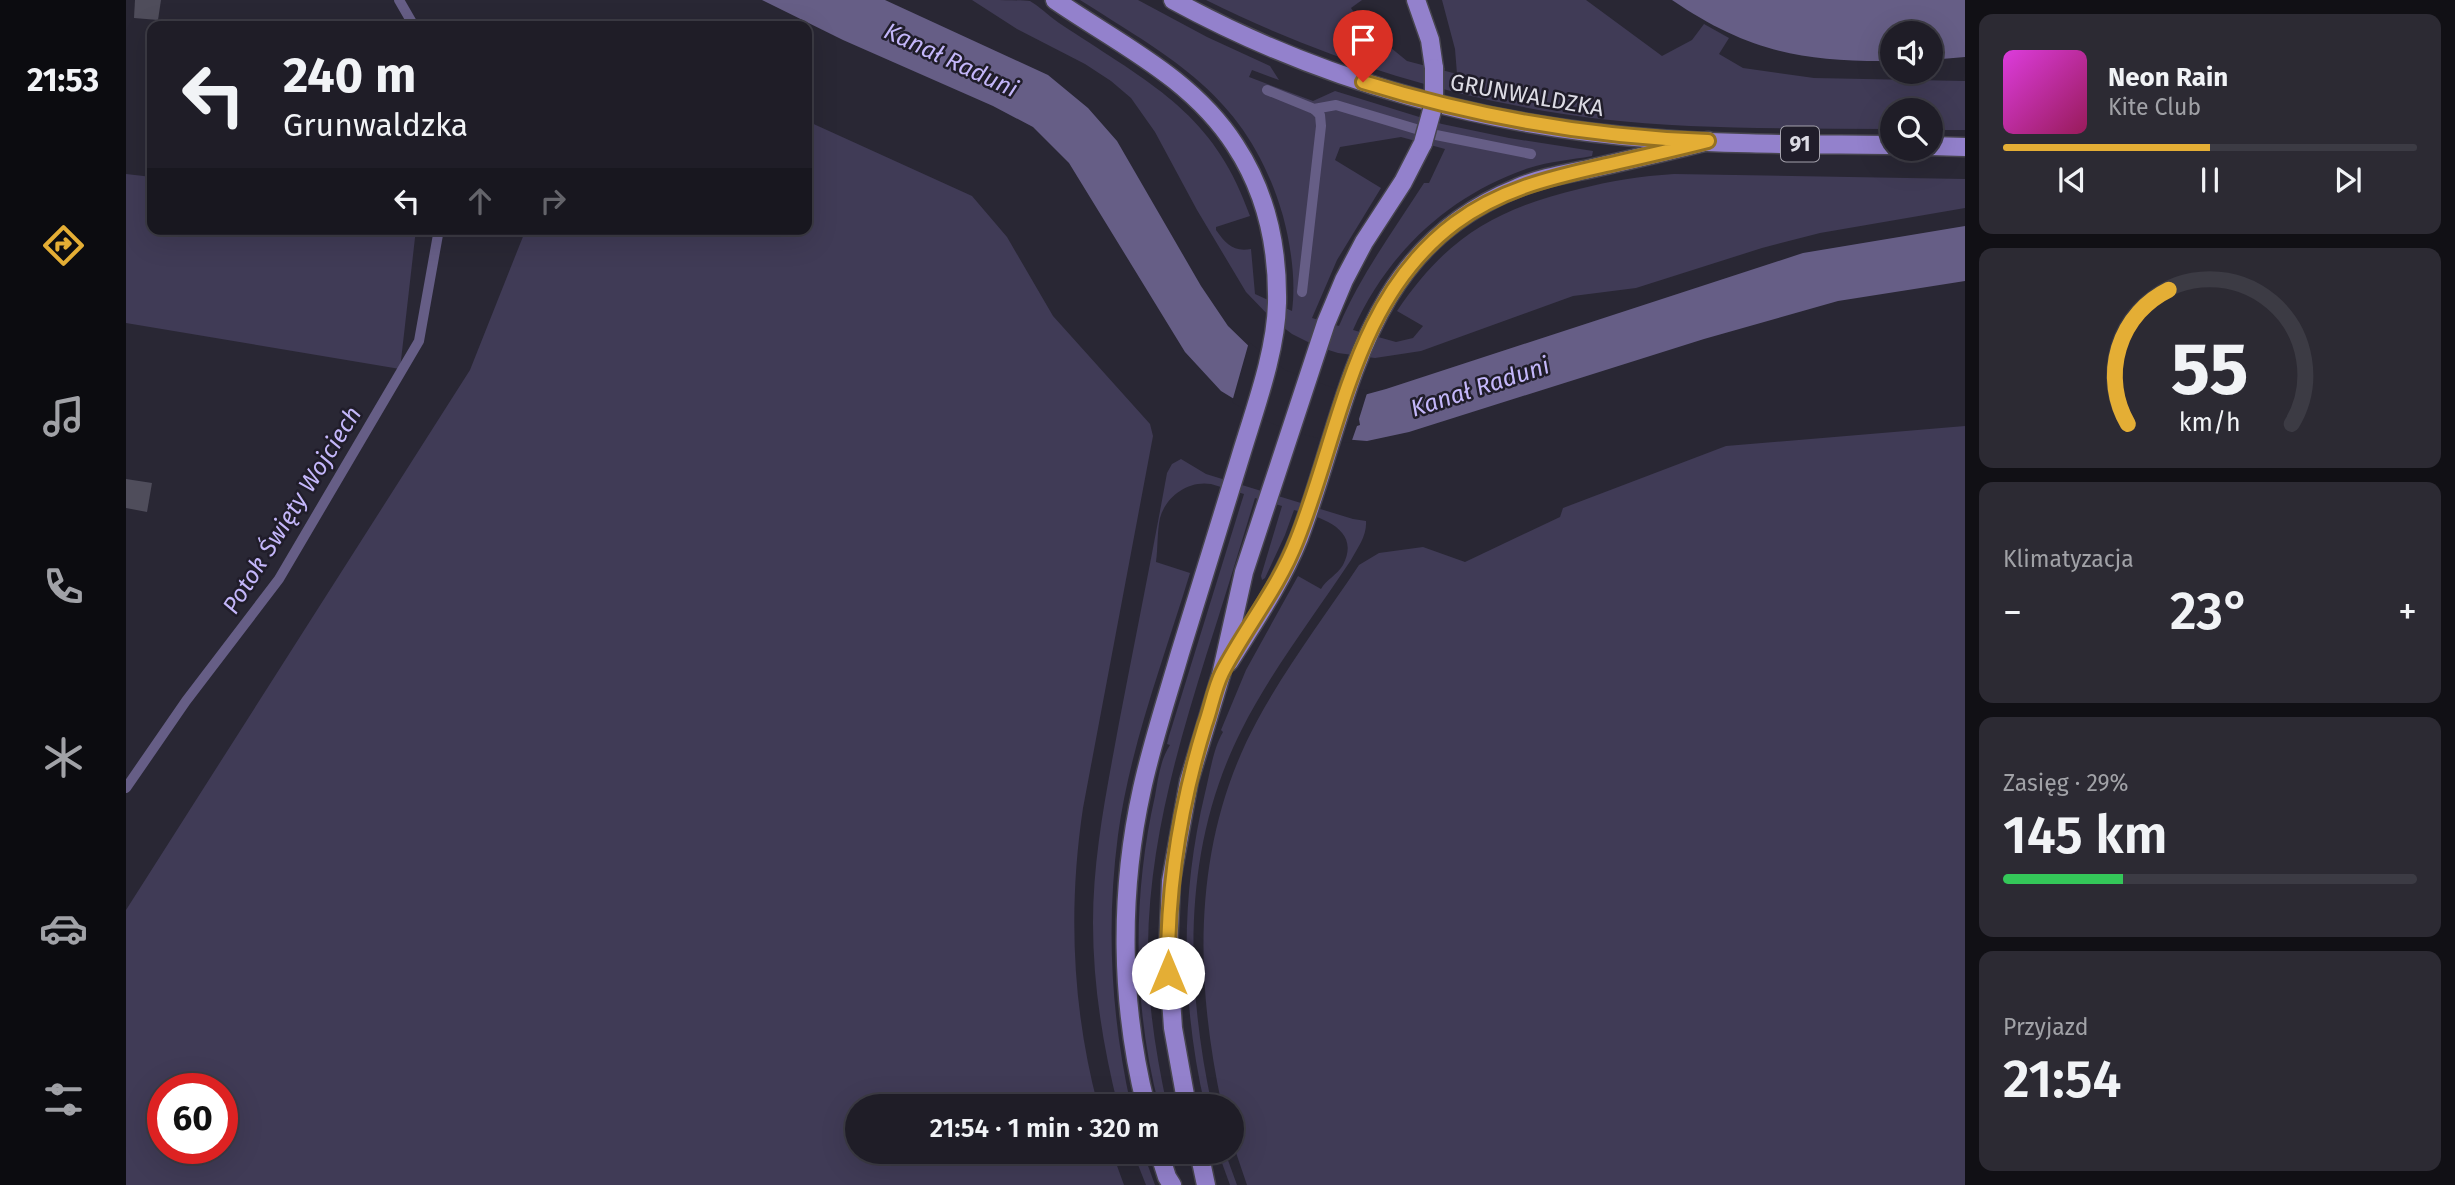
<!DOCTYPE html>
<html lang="pl">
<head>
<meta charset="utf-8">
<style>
  body { margin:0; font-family:"Fira Sans",sans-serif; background:#2c2a33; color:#f1f3f6; height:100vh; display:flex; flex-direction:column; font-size:26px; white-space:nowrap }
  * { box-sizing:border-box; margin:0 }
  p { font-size:23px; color:#a1a2a7 }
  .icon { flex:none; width:38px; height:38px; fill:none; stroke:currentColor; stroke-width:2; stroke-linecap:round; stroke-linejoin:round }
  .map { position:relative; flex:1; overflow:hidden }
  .panel { display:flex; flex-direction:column; gap:14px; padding:14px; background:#111015; width:490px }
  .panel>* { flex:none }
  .banner { position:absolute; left:21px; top:21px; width:665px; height:214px; border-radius:14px; box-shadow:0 7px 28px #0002,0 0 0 2px #3c3b44; background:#1f1d27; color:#f1f3f6; overflow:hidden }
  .controls { position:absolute; left:1754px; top:21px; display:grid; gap:14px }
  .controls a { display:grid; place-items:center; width:63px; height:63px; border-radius:50%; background:#1f1d27; box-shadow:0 7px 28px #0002,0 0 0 2px #3c3b44; font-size:35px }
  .speed { position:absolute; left:21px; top:1073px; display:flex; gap:14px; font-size:35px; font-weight:700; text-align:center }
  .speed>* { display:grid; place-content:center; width:91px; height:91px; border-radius:50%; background:#1f1d27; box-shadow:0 7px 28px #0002,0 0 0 2px #3c3b44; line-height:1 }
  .speed .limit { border:10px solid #d22; background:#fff; color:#111 }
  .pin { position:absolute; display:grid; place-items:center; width:60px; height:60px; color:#fff; margin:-72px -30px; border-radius:50% 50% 50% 0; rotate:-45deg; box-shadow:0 0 7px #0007 }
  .pin .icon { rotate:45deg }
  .me { position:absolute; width:77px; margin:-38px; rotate:0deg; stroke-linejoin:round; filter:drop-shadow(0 0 5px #0008) }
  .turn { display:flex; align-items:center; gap:24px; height:147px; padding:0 21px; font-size:32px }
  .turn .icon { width:91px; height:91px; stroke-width:2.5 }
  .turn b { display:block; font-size:49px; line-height:60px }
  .lanes { display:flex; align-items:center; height:66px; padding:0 21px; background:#0003; justify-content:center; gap:35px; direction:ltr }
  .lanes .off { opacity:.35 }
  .big { font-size:52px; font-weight:600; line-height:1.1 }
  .panel .widget { flex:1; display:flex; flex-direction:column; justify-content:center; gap:10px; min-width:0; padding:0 24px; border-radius:14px; background:#2c2a33 }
  .panel .dial { align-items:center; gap:0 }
  .dial svg { height:182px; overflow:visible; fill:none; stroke:#3c3b44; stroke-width:7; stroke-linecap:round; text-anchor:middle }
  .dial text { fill:#f1f3f6; stroke:none }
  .song { display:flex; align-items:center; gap:21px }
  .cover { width:84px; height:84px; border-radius:10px; background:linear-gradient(135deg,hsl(300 70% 55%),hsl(330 70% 35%)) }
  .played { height:7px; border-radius:4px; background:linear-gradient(90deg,#e4ae35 50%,#3c3b44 50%) }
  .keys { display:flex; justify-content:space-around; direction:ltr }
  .heat { display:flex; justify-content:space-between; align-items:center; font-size:38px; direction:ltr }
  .charge { height:10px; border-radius:5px; background:linear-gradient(90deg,#34c759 29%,#3c3b44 0) }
  .trip { position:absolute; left:719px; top:1094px; width:399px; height:70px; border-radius:35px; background:#1f1d27; box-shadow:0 7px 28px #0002,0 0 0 2px #3c3b44; font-weight:600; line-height:70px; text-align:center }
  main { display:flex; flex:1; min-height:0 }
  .tab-bar { display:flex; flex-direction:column; width:126px; justify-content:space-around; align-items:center; background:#0c0c10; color:#a1a2a7 }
  .tab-bar .icon { width:49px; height:49px }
  .tab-bar .current { color:#e4ae35 }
  .tab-bar b { font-size:32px; color:#f1f3f6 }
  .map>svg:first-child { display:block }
  .green { fill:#403b56; fill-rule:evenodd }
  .water { fill:#665e86 }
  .pier { fill:#292734 }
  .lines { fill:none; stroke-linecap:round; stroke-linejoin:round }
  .stream { stroke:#665e86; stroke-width:10 }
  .building { fill:#4f4d5b }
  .major-casing { stroke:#47454f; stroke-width:21 }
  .major { stroke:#9381cc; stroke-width:18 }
  .major-bridge-casing { stroke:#47454f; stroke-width:21; stroke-linecap:butt }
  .major-bridge { stroke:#9381cc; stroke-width:18 }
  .route-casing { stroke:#947122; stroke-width:18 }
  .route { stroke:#e4ae35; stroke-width:12 }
  .labels { text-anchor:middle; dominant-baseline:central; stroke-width:5; stroke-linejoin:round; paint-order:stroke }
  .shield { fill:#201d2a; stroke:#a4a2ac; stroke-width:2 }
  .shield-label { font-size:21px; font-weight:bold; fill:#dcdbe4 }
  .street-label { font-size:23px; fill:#dcdbe4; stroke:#201d2a }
  .water-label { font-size:24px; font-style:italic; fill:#c4b7fa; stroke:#201d2a }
</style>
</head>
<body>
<main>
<nav class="tab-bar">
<b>21:53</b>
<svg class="icon current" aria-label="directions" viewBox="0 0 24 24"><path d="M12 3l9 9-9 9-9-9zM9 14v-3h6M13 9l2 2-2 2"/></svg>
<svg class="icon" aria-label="music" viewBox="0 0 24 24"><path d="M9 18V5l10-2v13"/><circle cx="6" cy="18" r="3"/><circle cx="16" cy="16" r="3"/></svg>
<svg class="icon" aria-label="phone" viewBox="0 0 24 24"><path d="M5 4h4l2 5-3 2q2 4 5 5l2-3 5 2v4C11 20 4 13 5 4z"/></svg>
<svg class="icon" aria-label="climate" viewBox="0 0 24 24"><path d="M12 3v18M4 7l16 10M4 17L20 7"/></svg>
<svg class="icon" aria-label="car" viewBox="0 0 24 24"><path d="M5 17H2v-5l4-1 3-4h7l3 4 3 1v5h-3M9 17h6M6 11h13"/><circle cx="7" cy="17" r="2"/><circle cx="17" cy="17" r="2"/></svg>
<svg class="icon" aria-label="filters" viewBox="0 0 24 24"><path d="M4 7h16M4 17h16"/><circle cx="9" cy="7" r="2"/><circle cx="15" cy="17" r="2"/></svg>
</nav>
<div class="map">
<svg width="1839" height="1185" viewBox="0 0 1839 1185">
  <rect width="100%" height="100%" fill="#292734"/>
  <!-- green -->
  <g class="green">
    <path d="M846,0C859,0 893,0 904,1C911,5 919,12 925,17C935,25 946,31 956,38C1036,90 1091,121 1124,216L1090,227V230C1100,244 1107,252 1125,249L1129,294L1166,311C1170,281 1165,246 1157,216C1123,98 1050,61 954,0H1012L1081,37L1144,66L1153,80L1126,70L1123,77L1187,101L1209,91L1316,124L1383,138L1467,151L1466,156C1445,160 1424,161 1403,168C1323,195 1261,253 1227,330L1270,342L1287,338L1297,326L1271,311C1320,238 1369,209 1453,189C1484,181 1515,176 1548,174L1839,179V208L1694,233L1636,248L1510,288L1447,296L1295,351L1249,358L1212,353L1190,346L1166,334L1145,318L1120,292L1071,210L1029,132L1005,98L985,81L959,64L891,29ZM1275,137L1319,149L1303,183H1298C1268,230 1235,274 1213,326L1186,318L1211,260L1255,188L1209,160L1214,147Z"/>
    <path d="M1080,0H1236L1225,8L1229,14L1227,17L1281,61L1331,74L1329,49L1316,0H1460L1536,56L1566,40L1578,24L1603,38L1593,54L1617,68L1688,78L1839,81V130H1804V110H1766V129C1669,128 1571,130 1474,119C1336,102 1204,62 1080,0Z"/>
    <path d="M681,121L846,196L881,237L927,316L1024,424L1027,436L957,808C942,908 946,1008 972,1106H732V1152H986L998,1185H0V910L344,370L400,229H681ZM37,1088H96V1148H37Z"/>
    <polygon points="0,174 26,177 26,229 290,229 274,369 0,323"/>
    <path d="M1839,426V1185H1121L1106,1141V1106H1096C1068,976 1066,841 1131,721C1160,667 1199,616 1233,565L1253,553L1297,547L1339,562L1434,517L1437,508L1600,446Z"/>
    <path d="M1055,459L1080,474L1227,519L1240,521C1241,536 1232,547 1225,560C1188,616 1145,671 1115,731C1056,848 1059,980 1086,1106H1079C1055,1003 1054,896 1079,793C1084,773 1087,749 1097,732L1095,730L1120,670L1172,576L1195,589C1200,580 1211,575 1217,565C1236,528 1193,517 1168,510L1159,535L1139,578L1136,580L1135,576L1156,506L1129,498C1113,551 1097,603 1080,656C1050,752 1023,846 1022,947C1021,1000 1030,1054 1041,1106H1033C1007,1006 1006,897 1029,796C1032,780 1034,760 1044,745L1041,744L1043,736L1118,494C1107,491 1096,487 1085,484C1063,480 1040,496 1034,518C1031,532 1032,548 1030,562L1064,573C1038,659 1004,746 992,835C980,927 985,1016 1005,1106H992C977,1046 967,985 967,923C967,855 981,789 993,723C1009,640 1026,556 1041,473L1046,464Z"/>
    <polygon points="1007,1152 1017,1152 1029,1185 1020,1185"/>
    <polygon points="1092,1152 1099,1152 1111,1185 1104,1185"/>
  </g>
  <!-- water -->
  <g class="water">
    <polygon points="636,0 759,0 922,75 962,108 991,141 1075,286 1102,326 1133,356 1157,373 1208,391 1238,395 1260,389 1677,253 1839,226 1839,281 1712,301 1578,339 1283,432 1241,441 1203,438 1131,413 1095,391 1059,352 943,163 907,127 867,106 717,40"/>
    <path d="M1546,0H1839V57L1804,60V33H1766V61C1676,62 1621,51 1546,0Z"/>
  </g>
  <!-- pier -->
  <polygon class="pier" points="1123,342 1159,370 1208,388 1242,390 1233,419 1234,425 1231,426 1225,443 1203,441 1164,431 1129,416 1106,402"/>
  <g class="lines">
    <!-- stream -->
    <g class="stream">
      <polyline points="273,0 288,26"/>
      <polyline points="1141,90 1188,109 1210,105 1310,135 1405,154"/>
      <polyline points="1176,292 1195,126 1194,115 1188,109"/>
      <polyline points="0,788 60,701 153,579 293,341 313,229"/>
    </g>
  </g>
  <!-- building -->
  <g class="building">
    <polygon points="9,0 35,0 32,20 8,18"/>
    <polygon points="0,479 26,483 21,512 0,508"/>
  </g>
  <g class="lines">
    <!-- major casing -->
    <g class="major-casing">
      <g id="major">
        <path d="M929,0C993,44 1066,78 1109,145C1140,192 1152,248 1151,303C1150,353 1128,411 1114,458C1094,523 1074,588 1054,653C1041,698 1026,743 1016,789C993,893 994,1003 1020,1106"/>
        <path d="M1047,0C1197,82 1363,127 1533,139C1610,145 1688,144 1766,145"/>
        <polyline points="1290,0 1304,40 1308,68"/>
        <polyline points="1804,146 1839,147"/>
        <path d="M1103,662C1128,622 1155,583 1173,538C1225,400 1234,251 1391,188C1414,178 1439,174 1463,169C1503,160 1543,151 1582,141"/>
        <polyline points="1061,1106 1047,1028 1042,955 1045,881 1063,781 1095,675 1118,572 1200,323 1218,280 1238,242 1277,182 1297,143"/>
        <polyline points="1033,1152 1041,1177 1046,1185"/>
        <polyline points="1073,1152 1080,1185"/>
      </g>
    </g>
    <!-- major -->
    <use href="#major" class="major"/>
    <!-- major-bridge casing -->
    <g class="major-bridge-casing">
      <polyline id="major-bridge" points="1297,143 1308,103 1308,68"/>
    </g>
    <!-- major-bridge -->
    <use href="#major-bridge" class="major-bridge"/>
  </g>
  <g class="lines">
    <!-- route casing -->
    <g class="route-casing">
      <path id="route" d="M1042,973C1041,888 1054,806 1079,725C1085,709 1088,689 1096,673C1119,628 1152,589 1171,540C1215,430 1227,299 1329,223C1373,190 1423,178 1476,166C1511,158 1547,150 1582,141C1464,137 1350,117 1237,82"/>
    </g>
    <!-- route -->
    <use href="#route" class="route"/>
  </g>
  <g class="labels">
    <!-- shield labels -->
    <rect class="shield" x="1655" y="126.5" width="38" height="35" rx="5"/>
    <g class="shield-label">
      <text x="1674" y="144">91</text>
    </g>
    <!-- street labels -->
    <g class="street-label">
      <text transform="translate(1401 95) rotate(10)">GRUNWALDZKA</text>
    </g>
    <!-- water labels -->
    <g class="water-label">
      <text transform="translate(825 60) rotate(25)">Kanał Raduni</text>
      <text transform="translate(1354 387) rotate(-18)">Kanał Raduni</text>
      <text transform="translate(166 510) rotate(-58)">Potok Święty Wojciech</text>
    </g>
  </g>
</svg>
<div class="controls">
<a><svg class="icon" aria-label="sound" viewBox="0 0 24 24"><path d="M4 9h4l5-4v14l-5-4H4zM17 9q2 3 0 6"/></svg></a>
<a><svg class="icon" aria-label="search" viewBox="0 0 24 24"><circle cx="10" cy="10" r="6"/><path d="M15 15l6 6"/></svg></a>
</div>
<div class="speed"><div class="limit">60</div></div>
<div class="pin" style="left:1237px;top:82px;background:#d93025"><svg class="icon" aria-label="arrive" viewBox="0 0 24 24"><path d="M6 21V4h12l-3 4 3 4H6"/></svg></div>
<svg class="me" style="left:1042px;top:973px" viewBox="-20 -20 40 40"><circle r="19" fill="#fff"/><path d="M0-13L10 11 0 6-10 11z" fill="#e4ae35"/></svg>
<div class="trip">21:54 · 1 min · 320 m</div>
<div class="banner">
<div class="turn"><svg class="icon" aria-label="left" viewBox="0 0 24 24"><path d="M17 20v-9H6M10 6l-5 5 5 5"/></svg><div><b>240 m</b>Grunwaldzka</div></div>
<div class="lanes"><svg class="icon" aria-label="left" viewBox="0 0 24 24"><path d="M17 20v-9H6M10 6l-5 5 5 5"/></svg><svg class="icon off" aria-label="ahead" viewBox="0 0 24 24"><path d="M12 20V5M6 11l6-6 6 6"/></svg><svg class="icon off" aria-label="right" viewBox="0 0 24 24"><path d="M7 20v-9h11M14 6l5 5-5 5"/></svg></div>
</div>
</div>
<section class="panel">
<div class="widget">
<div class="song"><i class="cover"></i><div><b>Neon Rain</b><p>Kite Club</p></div></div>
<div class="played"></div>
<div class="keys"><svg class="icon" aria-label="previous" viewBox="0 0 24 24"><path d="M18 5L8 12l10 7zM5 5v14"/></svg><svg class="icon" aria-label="pause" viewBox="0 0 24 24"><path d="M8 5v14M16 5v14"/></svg><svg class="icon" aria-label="next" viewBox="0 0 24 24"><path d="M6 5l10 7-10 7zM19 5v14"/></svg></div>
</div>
<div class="widget dial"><svg viewBox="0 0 100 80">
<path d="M14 69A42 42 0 1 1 86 69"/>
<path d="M14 69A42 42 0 0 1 32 10" stroke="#e4ae35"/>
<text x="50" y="56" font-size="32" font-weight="700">55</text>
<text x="50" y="72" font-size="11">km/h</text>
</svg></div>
<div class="widget"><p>Klimatyzacja</p>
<div class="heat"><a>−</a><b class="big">23°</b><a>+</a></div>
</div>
<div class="widget"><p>Zasięg · 29%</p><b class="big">145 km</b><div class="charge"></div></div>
<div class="widget"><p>Przyjazd</p><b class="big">21:54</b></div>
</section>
</main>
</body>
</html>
